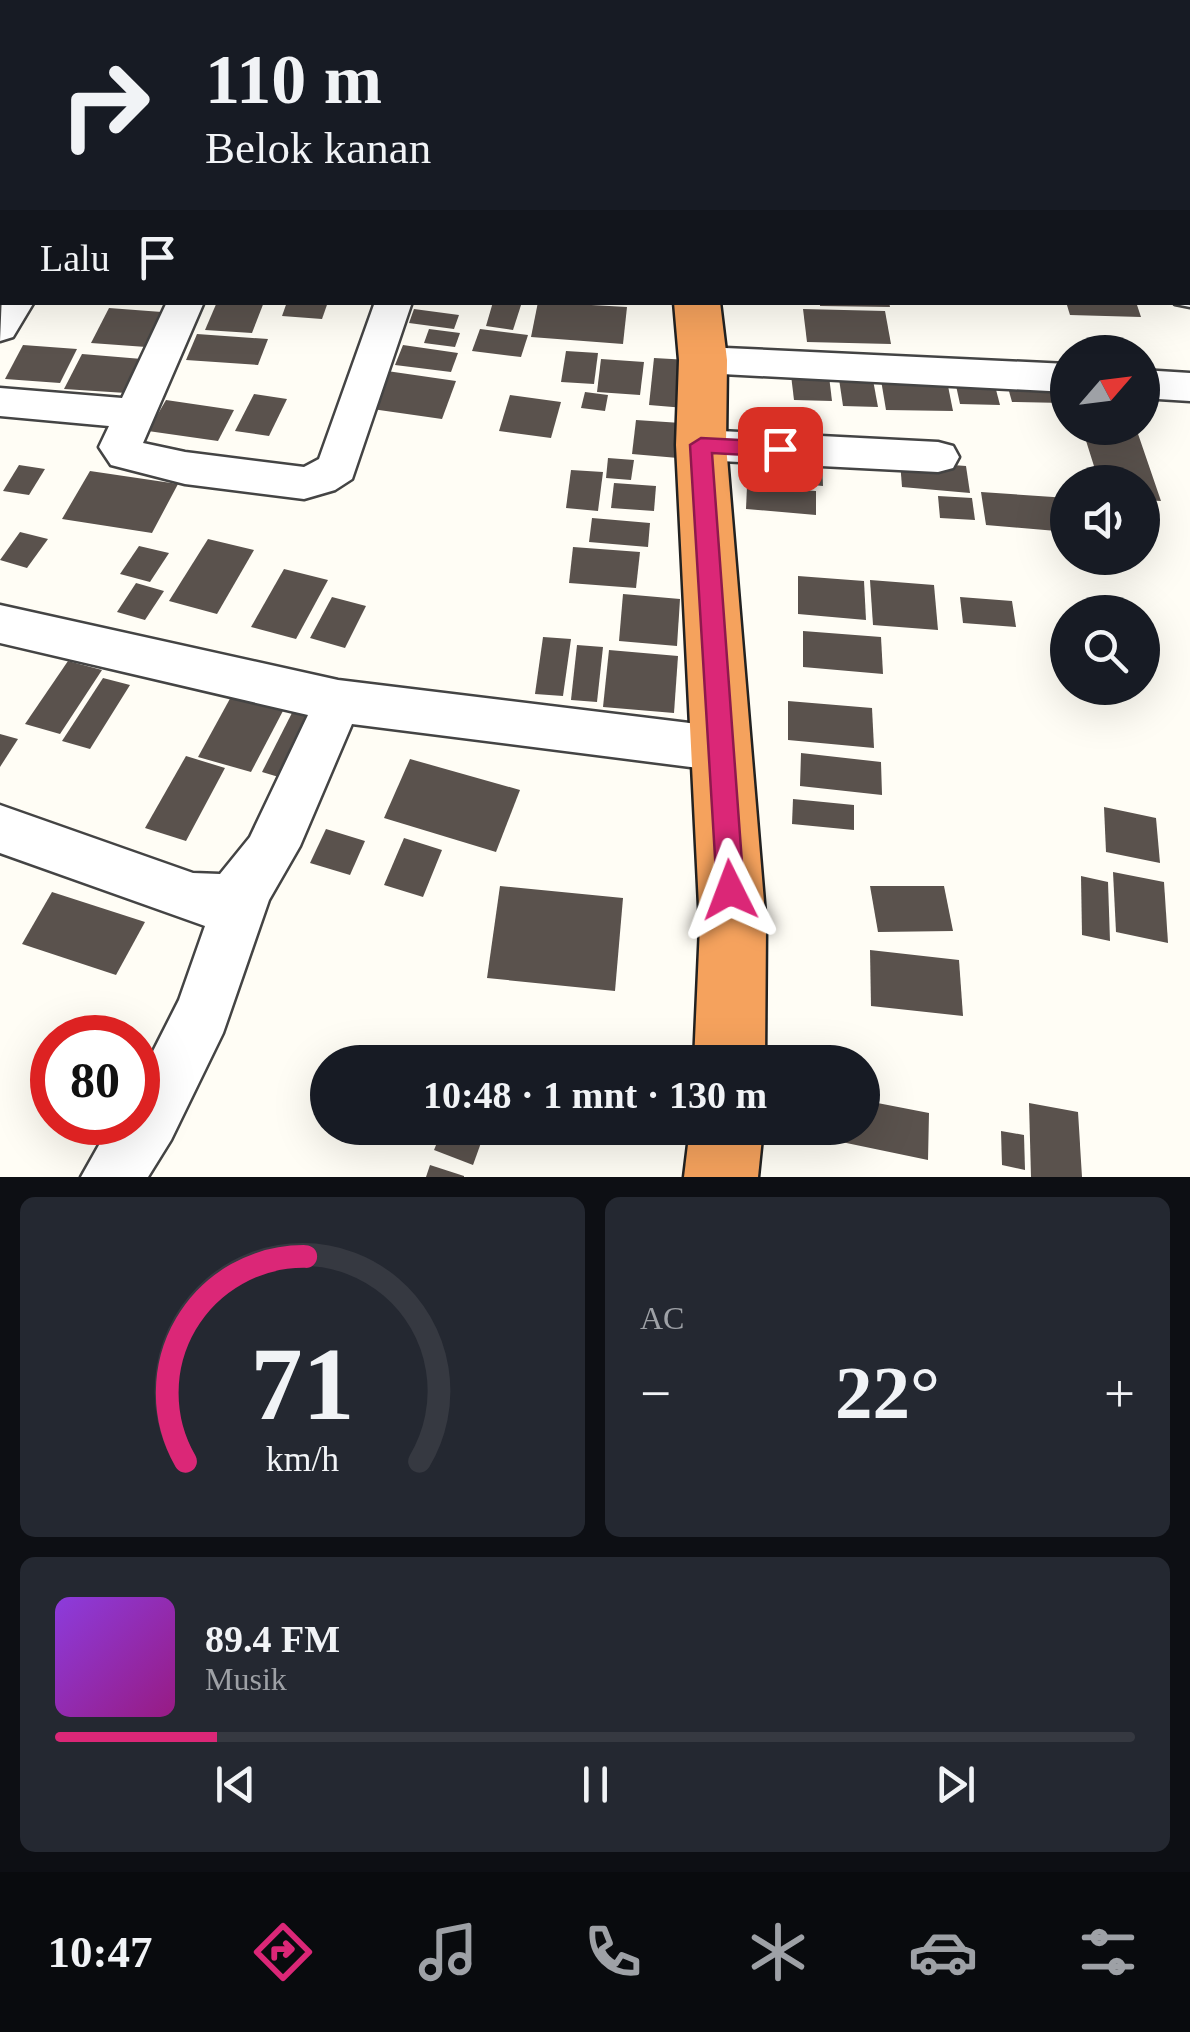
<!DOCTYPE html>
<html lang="id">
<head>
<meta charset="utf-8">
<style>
  body { margin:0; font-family:Georgia,serif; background:#242831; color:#f1f3f6; height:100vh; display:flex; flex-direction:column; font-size:38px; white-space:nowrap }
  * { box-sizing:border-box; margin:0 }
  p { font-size:32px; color:#9ea1a6 }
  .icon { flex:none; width:55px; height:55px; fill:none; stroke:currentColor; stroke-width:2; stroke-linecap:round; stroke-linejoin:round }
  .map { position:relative; height:1177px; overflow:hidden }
  .details { display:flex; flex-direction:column; gap:20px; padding:20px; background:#0d0f14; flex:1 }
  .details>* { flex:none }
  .guide { position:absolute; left:0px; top:0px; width:1190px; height:305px; box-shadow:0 10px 40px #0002; background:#171b24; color:#f1f3f6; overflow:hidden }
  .needle { width:65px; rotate:62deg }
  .buttons { position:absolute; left:1050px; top:335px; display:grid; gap:20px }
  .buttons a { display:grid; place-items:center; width:110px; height:110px; border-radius:50%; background:#171b24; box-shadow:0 10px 40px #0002; font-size:50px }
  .speed { position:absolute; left:30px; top:1015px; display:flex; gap:20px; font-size:50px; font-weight:700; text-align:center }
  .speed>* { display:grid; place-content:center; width:130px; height:130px; border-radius:50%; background:#171b24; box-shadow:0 10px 40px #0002; line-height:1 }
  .speed .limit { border:15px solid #d22; background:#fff; color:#111 }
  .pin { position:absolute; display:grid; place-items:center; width:85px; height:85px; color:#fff; margin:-42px; border-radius:20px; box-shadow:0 5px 15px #0006 }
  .me { position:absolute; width:110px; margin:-55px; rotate:357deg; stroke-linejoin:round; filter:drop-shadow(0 0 8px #0008) }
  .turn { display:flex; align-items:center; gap:35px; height:210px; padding:0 40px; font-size:45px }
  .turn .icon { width:130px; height:130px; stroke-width:2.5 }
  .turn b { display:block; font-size:70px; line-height:85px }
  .then { display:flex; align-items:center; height:95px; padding:0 40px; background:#0003; gap:20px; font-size:38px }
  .big { font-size:75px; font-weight:700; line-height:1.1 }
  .details .card { flex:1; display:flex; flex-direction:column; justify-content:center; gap:15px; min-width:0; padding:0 35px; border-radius:15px; background:#242831 }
  .details .dial { align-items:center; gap:0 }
  .dial svg { height:260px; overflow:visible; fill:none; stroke:#363941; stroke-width:7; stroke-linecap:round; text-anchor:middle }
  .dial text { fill:#f1f3f6; stroke:none }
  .song { display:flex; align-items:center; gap:30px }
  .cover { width:120px; height:120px; border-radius:15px; background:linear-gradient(135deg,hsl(270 70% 55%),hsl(310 70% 35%)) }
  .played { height:10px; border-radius:5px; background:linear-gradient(90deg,#db2777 15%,#363941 15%) }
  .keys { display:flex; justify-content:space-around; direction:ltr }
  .heat { display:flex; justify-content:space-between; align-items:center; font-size:55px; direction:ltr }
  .details .tiles { flex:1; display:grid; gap:20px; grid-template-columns:1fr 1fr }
  .card:last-child { grid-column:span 2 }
  .trip { position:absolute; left:310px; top:1045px; width:570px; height:100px; border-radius:50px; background:#171b24; box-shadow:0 10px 40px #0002; font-weight:700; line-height:100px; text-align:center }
  .tab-bar { display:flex; height:160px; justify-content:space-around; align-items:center; background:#090b0e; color:#9ea1a6 }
  .tab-bar .icon { width:70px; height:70px }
  .tab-bar .active { color:#db2777 }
  .tab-bar b { font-size:45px; color:#f1f3f6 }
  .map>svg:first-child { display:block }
  .building { fill:#5a524d }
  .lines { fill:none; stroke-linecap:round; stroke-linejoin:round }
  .minor-casing { stroke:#444; stroke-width:5 }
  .highway-casing { stroke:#222; stroke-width:5 }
  .minor { fill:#fff; fill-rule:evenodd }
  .highway { fill:#f5a25d; fill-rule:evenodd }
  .route { fill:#db2777; stroke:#8e194d; stroke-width:2.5 }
</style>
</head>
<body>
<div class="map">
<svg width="1190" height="1177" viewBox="0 0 1190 1177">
  <rect width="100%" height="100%" fill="#fffdf5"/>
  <!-- building -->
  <g class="building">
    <polygon points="217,302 264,302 252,333 205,330"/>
    <polygon points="287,302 328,302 322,319 282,316"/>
    <polygon points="493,302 522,302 513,330 486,326"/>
    <polygon points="538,302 627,307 623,344 531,337"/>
    <polygon points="820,302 889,302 890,307 820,306"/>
    <polygon points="1066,302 1136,302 1141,317 1070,315"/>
    <polygon points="109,308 175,313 160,348 91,343"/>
    <polygon points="414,309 459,315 454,329 409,323"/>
    <polygon points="803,309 885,311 891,344 807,342"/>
    <polygon points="429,329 460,333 455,347 424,343"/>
    <polygon points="480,329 528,335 521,357 472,351"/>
    <polygon points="197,334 268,339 258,365 186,360"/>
    <polygon points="23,345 77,349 60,383 5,379"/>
    <polygon points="403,345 458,353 451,372 395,365"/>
    <polygon points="566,351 598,353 594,384 561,382"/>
    <polygon points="82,354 142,359 126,393 64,389"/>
    <polygon points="654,358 689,360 685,408 649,405"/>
    <polygon points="601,359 644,362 640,395 597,392"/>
    <polygon points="387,371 456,381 442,419 372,409"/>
    <polygon points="791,375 829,376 832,401 794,400"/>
    <polygon points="839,379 873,380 878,407 843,406"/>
    <polygon points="881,380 947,381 953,411 886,410"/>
    <polygon points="955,381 994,382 1000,405 960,404"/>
    <polygon points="1007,384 1059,385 1064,403 1012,402"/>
    <polygon points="585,392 608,395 605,411 581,408"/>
    <polygon points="254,394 287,399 269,436 235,431"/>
    <polygon points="510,395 561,402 551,438 499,431"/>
    <polygon points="166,400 234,410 218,441 148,431"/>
    <polygon points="636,420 681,423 678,458 632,454"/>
    <polygon points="1082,428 1136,428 1161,501 1142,500 1142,482 1099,482"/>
    <polygon points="749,453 822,458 823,486 749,480"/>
    <polygon points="608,458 634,460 631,480 606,478"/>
    <polygon points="900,461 966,466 970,493 902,487"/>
    <polygon points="19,465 45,469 29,495 3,491"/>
    <polygon points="571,470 603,472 598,511 566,508"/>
    <polygon points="90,471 178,484 152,533 62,519"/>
    <polygon points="614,483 656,486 654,511 611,508"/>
    <polygon points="747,486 816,491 816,515 746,509"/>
    <polygon points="981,492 1068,498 1068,532 986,525"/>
    <polygon points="938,496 972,498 975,520 940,518"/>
    <polygon points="592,518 650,523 648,547 589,542"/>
    <polygon points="20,532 48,539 27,568 0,560"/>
    <polygon points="208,539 254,550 217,614 169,601"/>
    <polygon points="139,546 169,553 150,582 120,574"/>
    <polygon points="573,547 640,552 636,588 569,583"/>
    <polygon points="284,569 328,580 296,639 251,627"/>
    <polygon points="798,576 864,581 866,620 798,614"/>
    <polygon points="870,580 934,585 938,630 873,625"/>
    <polygon points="136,583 164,591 145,620 117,612"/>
    <polygon points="623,594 680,599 677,646 619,641"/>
    <polygon points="332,597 366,606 345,648 310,638"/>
    <polygon points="960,597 1012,601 1016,627 963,623"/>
    <polygon points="803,631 881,637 883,674 803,667"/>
    <polygon points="543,637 571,639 563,696 535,694"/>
    <polygon points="577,645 603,647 597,702 571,700"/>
    <polygon points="609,650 678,656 674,713 603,707"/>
    <polygon points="68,661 102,670 60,734 25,724"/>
    <polygon points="103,678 130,685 90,749 62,741"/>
    <polygon points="232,695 284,709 251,772 198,757"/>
    <polygon points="788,701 872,708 874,748 788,740"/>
    <polygon points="295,707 325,716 292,781 262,772"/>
    <polygon points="0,734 18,739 0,767"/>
    <polygon points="801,753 881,762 882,795 800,786"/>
    <polygon points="186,756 225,768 186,841 145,828"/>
    <polygon points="410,759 520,790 496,852 384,818"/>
    <polygon points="793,799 854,805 854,830 792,824"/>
    <polygon points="1104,807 1156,818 1160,863 1106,852"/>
    <polygon points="326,829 365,841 350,875 310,863"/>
    <polygon points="404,838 442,850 423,897 384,885"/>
    <polygon points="1113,872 1164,882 1168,943 1116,932"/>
    <polygon points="1081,876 1108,882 1110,941 1082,935"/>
    <polygon points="500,886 623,898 615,991 487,978"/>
    <polygon points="870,886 944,886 953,931 878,932"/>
    <polygon points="52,892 145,922 116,975 22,944"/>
    <polygon points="870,950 959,960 963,1016 871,1006"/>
    <polygon points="862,1100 929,1113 928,1160 832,1140 833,1128 862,1128"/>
    <polygon points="1029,1103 1078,1112 1082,1177 1031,1177"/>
    <polygon points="443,1128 482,1140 473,1165 434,1150"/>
    <polygon points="1001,1131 1024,1135 1025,1170 1002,1165"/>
    <polygon points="430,1165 464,1176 464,1177 426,1177"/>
  </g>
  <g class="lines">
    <!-- minor casing -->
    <g class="minor-casing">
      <g id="minor">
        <rect x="363" y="0" width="28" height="2"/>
        <polygon points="1188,110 1190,110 1190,130 1188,129"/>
        <rect x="0" y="221" width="2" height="22"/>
        <polygon points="1188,283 1190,307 1175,304 1188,302"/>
        <polygon points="2,294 2,302 34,302 13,337 0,341"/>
        <polygon points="167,302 204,302 143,443 185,452 304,467 319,459 375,302 412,302 352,479 335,490 304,499 185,484 111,465 99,447 109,426 0,416 0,388 122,398"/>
        <polygon points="703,347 1068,364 1068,392 703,373 689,370 684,360 689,350"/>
        <polygon points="1142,370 1190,373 1190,401 1142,398"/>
        <polygon points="701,430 938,442 953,446 959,457 953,468 938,472 701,460 686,456 680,445 686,434"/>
        <polygon points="0,605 338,680 722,727 739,733 747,749 739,765 722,771 352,724 300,846 269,900 223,1033 171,1140 148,1177 81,1177 112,1122 138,1122 138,1081 179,1000 205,926 0,853 0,805 193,873 220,874 250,837 308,715 0,643"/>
      </g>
    </g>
    <!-- highway casing -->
    <g class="highway-casing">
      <g id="highway">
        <polygon points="667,0 703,0 704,2 669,2"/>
        <polygon points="674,302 720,302 727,360 726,445 766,926 765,1062 694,1062 700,926 676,445 679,360"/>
        <polygon points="690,1128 763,1128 758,1177 684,1177"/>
      </g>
    </g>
    <!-- minor -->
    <use href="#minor" class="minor"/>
    <!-- highway -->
    <use href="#highway" class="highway"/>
  </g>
  <!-- route -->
  <polygon class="route" points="701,438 780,442 790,449 780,457 712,453 744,890 740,900 730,903 721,900 717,890 690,445"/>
</svg>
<div class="buttons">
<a><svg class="needle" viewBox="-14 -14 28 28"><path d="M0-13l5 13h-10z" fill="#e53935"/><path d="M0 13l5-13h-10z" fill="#9ea1a6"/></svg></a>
<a><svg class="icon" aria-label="sound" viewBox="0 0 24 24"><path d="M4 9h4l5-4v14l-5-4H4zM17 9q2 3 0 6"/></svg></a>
<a><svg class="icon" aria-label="search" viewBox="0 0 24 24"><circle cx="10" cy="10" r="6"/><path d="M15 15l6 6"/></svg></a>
</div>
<div class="speed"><div class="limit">80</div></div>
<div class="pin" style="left:780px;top:449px;background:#d93025"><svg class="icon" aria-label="arrive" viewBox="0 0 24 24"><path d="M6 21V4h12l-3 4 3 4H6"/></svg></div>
<svg class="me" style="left:730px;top:890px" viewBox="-20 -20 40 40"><path d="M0-17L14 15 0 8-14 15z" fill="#db2777" stroke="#fff" stroke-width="4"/></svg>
<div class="trip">10:48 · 1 mnt · 130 m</div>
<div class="guide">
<div class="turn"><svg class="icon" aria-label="right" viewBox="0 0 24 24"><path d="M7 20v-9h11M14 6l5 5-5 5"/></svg><div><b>110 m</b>Belok kanan</div></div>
<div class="then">Lalu<svg class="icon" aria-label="arrive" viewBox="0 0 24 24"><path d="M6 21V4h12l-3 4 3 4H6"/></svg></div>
</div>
</div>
<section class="details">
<div class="tiles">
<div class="card dial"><svg viewBox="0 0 100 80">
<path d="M14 69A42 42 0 1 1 86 69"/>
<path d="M14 69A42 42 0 0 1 51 6" stroke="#db2777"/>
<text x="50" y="56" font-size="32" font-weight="700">71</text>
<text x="50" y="72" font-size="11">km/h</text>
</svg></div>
<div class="card"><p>AC</p>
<div class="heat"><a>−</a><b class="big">22°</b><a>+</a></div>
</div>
<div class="card">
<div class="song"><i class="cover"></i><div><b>89.4 FM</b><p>Musik</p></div></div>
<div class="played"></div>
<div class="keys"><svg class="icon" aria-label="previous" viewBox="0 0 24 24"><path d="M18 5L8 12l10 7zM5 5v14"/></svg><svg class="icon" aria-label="pause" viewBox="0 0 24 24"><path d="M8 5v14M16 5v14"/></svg><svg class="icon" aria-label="next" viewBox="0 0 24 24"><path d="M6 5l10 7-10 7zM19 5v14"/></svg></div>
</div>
</div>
</section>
<nav class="tab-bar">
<b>10:47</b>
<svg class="icon active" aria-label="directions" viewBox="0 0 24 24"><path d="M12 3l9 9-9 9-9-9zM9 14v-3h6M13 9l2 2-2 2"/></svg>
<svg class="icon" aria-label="music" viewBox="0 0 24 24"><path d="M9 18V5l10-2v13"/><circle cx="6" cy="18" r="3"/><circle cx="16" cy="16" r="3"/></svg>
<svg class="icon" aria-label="phone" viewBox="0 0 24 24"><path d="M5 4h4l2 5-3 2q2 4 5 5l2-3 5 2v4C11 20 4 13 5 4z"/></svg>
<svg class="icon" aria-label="climate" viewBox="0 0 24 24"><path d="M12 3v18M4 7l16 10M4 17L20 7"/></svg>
<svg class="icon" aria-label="car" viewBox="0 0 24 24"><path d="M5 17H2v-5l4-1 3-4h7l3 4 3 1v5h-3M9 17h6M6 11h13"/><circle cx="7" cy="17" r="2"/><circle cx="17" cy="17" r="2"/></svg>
<svg class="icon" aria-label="filters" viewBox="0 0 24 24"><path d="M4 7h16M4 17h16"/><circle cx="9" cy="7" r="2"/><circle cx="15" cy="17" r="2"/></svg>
</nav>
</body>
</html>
